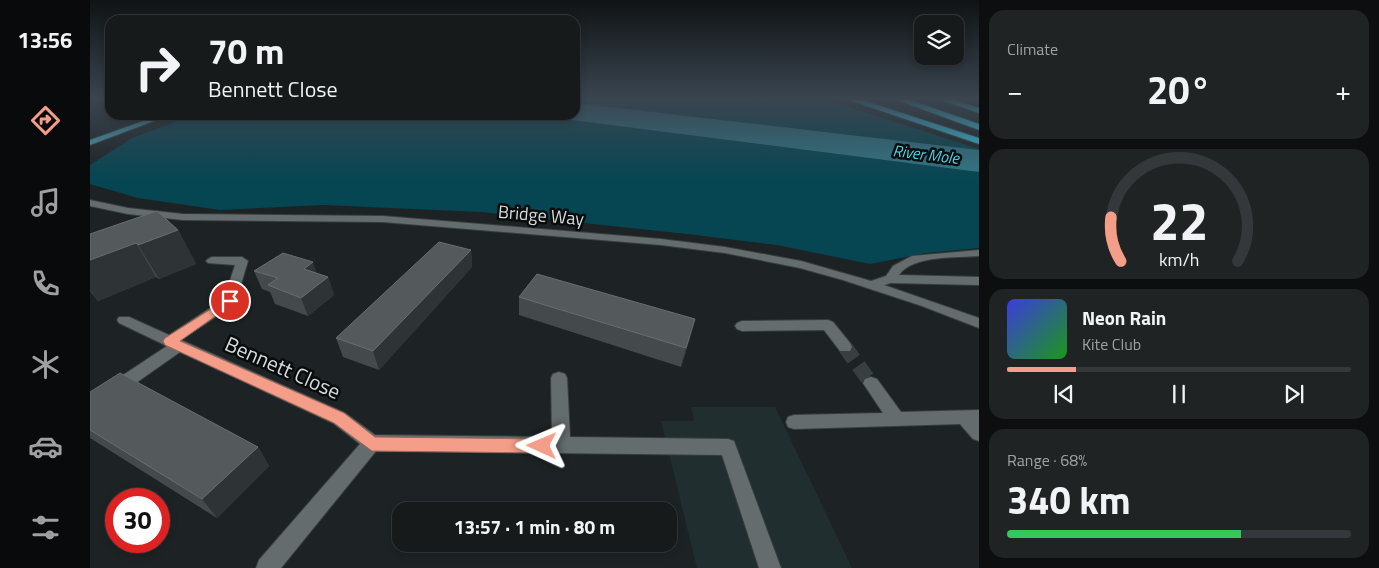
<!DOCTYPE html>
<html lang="en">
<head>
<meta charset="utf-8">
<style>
  body { margin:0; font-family:"Titillium Web",sans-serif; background:#1f2324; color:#f1f3f6; height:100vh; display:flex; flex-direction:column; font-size:19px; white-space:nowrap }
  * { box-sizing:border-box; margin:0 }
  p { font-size:16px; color:#9ea1a3 }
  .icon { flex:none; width:28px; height:28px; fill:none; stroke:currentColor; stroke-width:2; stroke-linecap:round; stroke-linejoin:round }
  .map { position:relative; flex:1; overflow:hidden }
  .details { display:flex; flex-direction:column; gap:10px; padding:10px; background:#0c0e0f; width:400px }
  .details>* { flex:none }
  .banner { position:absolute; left:15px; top:15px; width:475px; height:105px; border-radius:15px; box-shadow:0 2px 8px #0003,0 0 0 1px #35383a; background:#161a1b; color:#f1f3f6; overflow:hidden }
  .tools { position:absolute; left:824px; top:15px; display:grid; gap:10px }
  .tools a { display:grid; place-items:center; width:50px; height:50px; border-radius:10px; background:#161a1b; box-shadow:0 2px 8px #0003,0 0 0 1px #35383a; font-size:25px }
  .speed { position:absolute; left:15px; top:488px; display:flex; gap:10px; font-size:25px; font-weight:700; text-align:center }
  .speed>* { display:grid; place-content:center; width:65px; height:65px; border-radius:50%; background:#161a1b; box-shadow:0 2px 8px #0003,0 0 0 1px #35383a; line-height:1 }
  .speed .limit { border:8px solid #d22; background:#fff; color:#111 }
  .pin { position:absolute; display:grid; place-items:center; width:42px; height:42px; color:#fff; margin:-21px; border:2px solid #fff; border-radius:50%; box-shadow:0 1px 5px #0007 }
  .me { position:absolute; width:55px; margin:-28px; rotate:271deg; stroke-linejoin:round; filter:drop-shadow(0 0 4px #0008) }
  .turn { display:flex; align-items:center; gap:18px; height:105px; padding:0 20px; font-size:22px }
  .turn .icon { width:65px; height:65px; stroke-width:2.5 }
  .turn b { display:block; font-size:35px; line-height:42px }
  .big { font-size:38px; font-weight:700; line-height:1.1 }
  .details .tile { flex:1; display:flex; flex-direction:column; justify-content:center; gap:8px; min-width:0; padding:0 18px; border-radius:15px; background:#1f2324 }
  .details .dial { align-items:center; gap:0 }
  .dial svg { height:130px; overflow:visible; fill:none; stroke:#35383a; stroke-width:7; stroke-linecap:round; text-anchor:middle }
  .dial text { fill:#f1f3f6; stroke:none }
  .song { display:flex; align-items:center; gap:15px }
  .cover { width:60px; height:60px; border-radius:8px; background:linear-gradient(135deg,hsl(240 70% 55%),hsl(120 70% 35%)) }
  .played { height:5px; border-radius:2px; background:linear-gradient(90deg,#f49e89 20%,#35383a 20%) }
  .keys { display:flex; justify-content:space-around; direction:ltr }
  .heat { display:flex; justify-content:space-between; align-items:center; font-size:28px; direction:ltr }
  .charge { height:8px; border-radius:4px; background:linear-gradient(90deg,#34c759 68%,#35383a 0) }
  .trip { position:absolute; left:302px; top:502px; width:285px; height:50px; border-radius:15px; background:#161a1b; box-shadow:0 2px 8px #0003,0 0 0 1px #35383a; font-weight:700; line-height:50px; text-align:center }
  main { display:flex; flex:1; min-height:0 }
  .tab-bar { display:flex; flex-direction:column; width:90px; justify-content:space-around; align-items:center; background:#090a0b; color:#9ea1a3 }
  .tab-bar .icon { width:35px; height:35px }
  .tab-bar .on { color:#f49e89 }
  .tab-bar b { font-size:22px; color:#f1f3f6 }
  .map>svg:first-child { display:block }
  .built { fill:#212e30 }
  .green { fill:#064652 }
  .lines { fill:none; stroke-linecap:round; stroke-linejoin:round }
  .river { fill:#327786; fill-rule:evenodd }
  .minor-tunnel { stroke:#393f40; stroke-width:15; stroke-dasharray:15 8; stroke-linecap:butt }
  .minor-casing { stroke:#393e3f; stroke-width:2 }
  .major-casing { stroke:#393e3f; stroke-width:2 }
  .highway-casing { stroke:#393e3f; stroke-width:2 }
  .minor { fill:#656c6d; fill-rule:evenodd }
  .major { fill:#49a6b9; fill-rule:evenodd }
  .highway { fill:#37cdeb; fill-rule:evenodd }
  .wall { fill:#444a4c }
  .shaded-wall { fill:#2e3435 }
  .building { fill:#545a5b; stroke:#686e70 }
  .route { fill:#f49e89; stroke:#9f6759 }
  .labels { text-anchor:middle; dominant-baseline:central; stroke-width:5; stroke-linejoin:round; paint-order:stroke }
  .far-water-label { font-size:16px; font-style:italic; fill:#4bd2ed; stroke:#090c0c }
  .street-label { font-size:18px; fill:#d7dbdc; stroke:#090c0c }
  .near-street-label { font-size:21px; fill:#d7dbdc; stroke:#090c0c }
</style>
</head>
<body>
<main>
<nav class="tab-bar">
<b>13:56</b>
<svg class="icon on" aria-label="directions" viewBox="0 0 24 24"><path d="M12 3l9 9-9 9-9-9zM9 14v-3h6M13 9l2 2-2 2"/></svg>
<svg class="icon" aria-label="music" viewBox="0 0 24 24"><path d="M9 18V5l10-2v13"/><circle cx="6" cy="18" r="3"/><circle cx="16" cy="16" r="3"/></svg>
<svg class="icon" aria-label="phone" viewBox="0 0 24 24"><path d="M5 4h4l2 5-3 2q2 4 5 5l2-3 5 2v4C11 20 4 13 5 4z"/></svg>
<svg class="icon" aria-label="climate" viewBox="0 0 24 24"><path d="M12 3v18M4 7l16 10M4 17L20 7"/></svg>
<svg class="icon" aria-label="car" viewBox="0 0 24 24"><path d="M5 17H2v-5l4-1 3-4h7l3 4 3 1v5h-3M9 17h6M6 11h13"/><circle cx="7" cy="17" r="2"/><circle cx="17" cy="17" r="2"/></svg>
<svg class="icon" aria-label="filters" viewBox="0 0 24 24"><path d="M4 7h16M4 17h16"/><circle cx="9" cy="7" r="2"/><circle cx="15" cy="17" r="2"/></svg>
</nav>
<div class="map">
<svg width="889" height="568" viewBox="0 0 889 568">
  <rect width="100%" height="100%" fill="#1d2324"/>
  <!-- built -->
  <polygon class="built" points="601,407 685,407 762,568 607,568 571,421 604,421"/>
  <!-- green -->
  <g class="green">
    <polygon points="485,99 737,100 889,149 889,156 485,108"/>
    <polygon points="105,115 446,115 889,165 889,248 836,253 780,264 687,245 606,235 392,212 233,205 130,210 48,198 0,184 0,165 42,138"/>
  </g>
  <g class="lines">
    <!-- river -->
    <polygon class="river" points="485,103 889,150 889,172 474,119 472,115 485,115"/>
    <!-- minor-tunnel -->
    <polyline class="minor-tunnel" points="755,347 781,383"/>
    <!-- minor casing -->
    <g class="minor-casing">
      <g id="minor">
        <path d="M0,200L38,208L93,214L293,216L571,239L635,247L711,261L781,281L796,276L803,266L822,256L889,250V256C867,258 822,255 809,275L889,277V285L801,283L794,285L889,318V328L832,306L753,280L710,268L635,253L571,245L293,222L93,220L38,214L0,206Z"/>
        <polygon points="122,257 152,257 158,261 145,304 91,340 255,413 285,435 462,437 461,378 463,374 469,372 475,374 477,378 480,437 638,439 644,441 691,568 669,568 632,455 286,451 191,568 166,568 169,560 270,444 243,423 90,352 6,411 0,413 0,397 77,346 29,323 27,320 29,317 39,317 79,335 134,299 145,265 118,263 116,261 118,259"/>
        <polygon points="738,320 743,322 760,343 762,347 760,351 750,351 734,330 652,331 647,329 645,326 647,323 652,321"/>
        <polygon points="781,377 787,379 811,412 889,410 889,441 883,439 870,424 704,429 698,427 696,422 698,417 704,415 793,413 773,383 775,379"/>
      </g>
    </g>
    <!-- major casing -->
    <g class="major-casing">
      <polygon id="major" points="70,115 80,115 0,145 0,140"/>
    </g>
    <!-- highway casing -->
    <g class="highway-casing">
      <g id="highway">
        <polygon points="756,99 769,99 889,138 889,144"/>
        <polygon points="804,99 817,99 889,124 889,130"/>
        <polygon points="848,99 861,99 889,108 889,113"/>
      </g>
    </g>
    <!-- minor -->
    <use href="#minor" class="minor"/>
    <!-- major -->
    <use href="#major" class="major"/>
    <!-- highway -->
    <use href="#highway" class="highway"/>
  </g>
  <!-- wall -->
  <g class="wall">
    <polygon points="88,230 106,264 69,279 66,277 8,301 0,291 0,234"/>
    <polygon points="381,250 382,267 289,370 253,357 246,338"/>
    <polygon points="164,271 227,273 238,277 244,295 218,316 185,304 180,292 172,289"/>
    <polygon points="429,297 600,338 591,367 429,315"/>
    <polygon points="0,392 168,447 179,466 127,518 0,438"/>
  </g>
  <!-- shaded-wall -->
  <g class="shaded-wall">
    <polygon points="88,230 106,264 69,279 48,245"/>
    <polygon points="46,243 66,277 8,301 0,290 0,260"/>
    <polygon points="381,250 382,267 289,370 283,351"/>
    <polygon points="223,262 229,280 214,269"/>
    <polygon points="238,277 244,295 218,316 211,298"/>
    <polygon points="605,319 600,338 591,367 596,348"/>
    <polygon points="168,447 179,466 127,518 112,499"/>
  </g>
  <!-- building -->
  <g class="building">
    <polygon points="67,211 88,230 48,245 46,243 0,260 0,234"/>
    <polygon points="349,242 381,250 283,351 246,338"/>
    <polygon points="193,253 223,262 214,269 238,277 211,298 178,285 188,278 164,271"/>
    <polygon points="447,274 605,319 596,348 429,297"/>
    <polygon points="30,373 168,447 112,499 0,430 0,392"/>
  </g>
  <!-- sky -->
  <linearGradient id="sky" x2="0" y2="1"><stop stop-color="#101314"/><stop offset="0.55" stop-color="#3a4550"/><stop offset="1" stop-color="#3a4550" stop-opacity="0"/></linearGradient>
  <rect width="889" height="179" fill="url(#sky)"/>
  <!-- route -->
  <polygon class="route" points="140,297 146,301 144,303 90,341 254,413 285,437 452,439 458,441 460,446 458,451 452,453 282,451 244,423 75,345 73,341 75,338"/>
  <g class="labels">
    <!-- far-water labels -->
    <g class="far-water-label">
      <text transform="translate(836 154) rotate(7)">River Mole</text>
    </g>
    <!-- street labels -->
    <g class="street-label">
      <text transform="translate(451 215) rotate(5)">Bridge Way</text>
    </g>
    <!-- near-street labels -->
    <g class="near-street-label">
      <text transform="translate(193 367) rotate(24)">Bennett Close</text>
    </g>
  </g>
</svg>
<div class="tools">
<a><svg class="icon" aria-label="layers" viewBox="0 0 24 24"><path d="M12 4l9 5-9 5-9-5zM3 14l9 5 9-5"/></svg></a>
</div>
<div class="speed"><div class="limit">30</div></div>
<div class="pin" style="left:140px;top:301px;background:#d93025"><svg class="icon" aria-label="arrive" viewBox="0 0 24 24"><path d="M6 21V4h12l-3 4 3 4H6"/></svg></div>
<svg class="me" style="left:452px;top:446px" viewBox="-20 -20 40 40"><path d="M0-17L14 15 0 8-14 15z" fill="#f49e89" stroke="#fff" stroke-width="4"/></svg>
<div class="trip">13:57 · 1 min · 80 m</div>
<div class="banner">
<div class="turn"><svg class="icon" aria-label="right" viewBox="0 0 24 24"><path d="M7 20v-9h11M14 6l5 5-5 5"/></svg><div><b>70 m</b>Bennett Close</div></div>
</div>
</div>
<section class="details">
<div class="tile"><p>Climate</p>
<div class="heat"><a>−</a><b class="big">20°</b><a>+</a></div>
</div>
<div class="tile dial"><svg viewBox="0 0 100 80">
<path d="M14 69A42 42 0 1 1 86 69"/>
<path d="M14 69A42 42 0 0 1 8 42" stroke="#f49e89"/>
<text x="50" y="56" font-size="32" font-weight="700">22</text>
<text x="50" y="72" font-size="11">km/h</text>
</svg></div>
<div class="tile">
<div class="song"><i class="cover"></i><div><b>Neon Rain</b><p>Kite Club</p></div></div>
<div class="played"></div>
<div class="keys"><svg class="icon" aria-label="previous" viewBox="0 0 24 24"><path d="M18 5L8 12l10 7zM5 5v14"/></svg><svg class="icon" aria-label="pause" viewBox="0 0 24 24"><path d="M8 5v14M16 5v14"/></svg><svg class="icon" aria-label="next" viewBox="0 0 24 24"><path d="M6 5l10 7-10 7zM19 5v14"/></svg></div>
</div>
<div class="tile"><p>Range · 68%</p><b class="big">340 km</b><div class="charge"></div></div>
</section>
</main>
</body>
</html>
